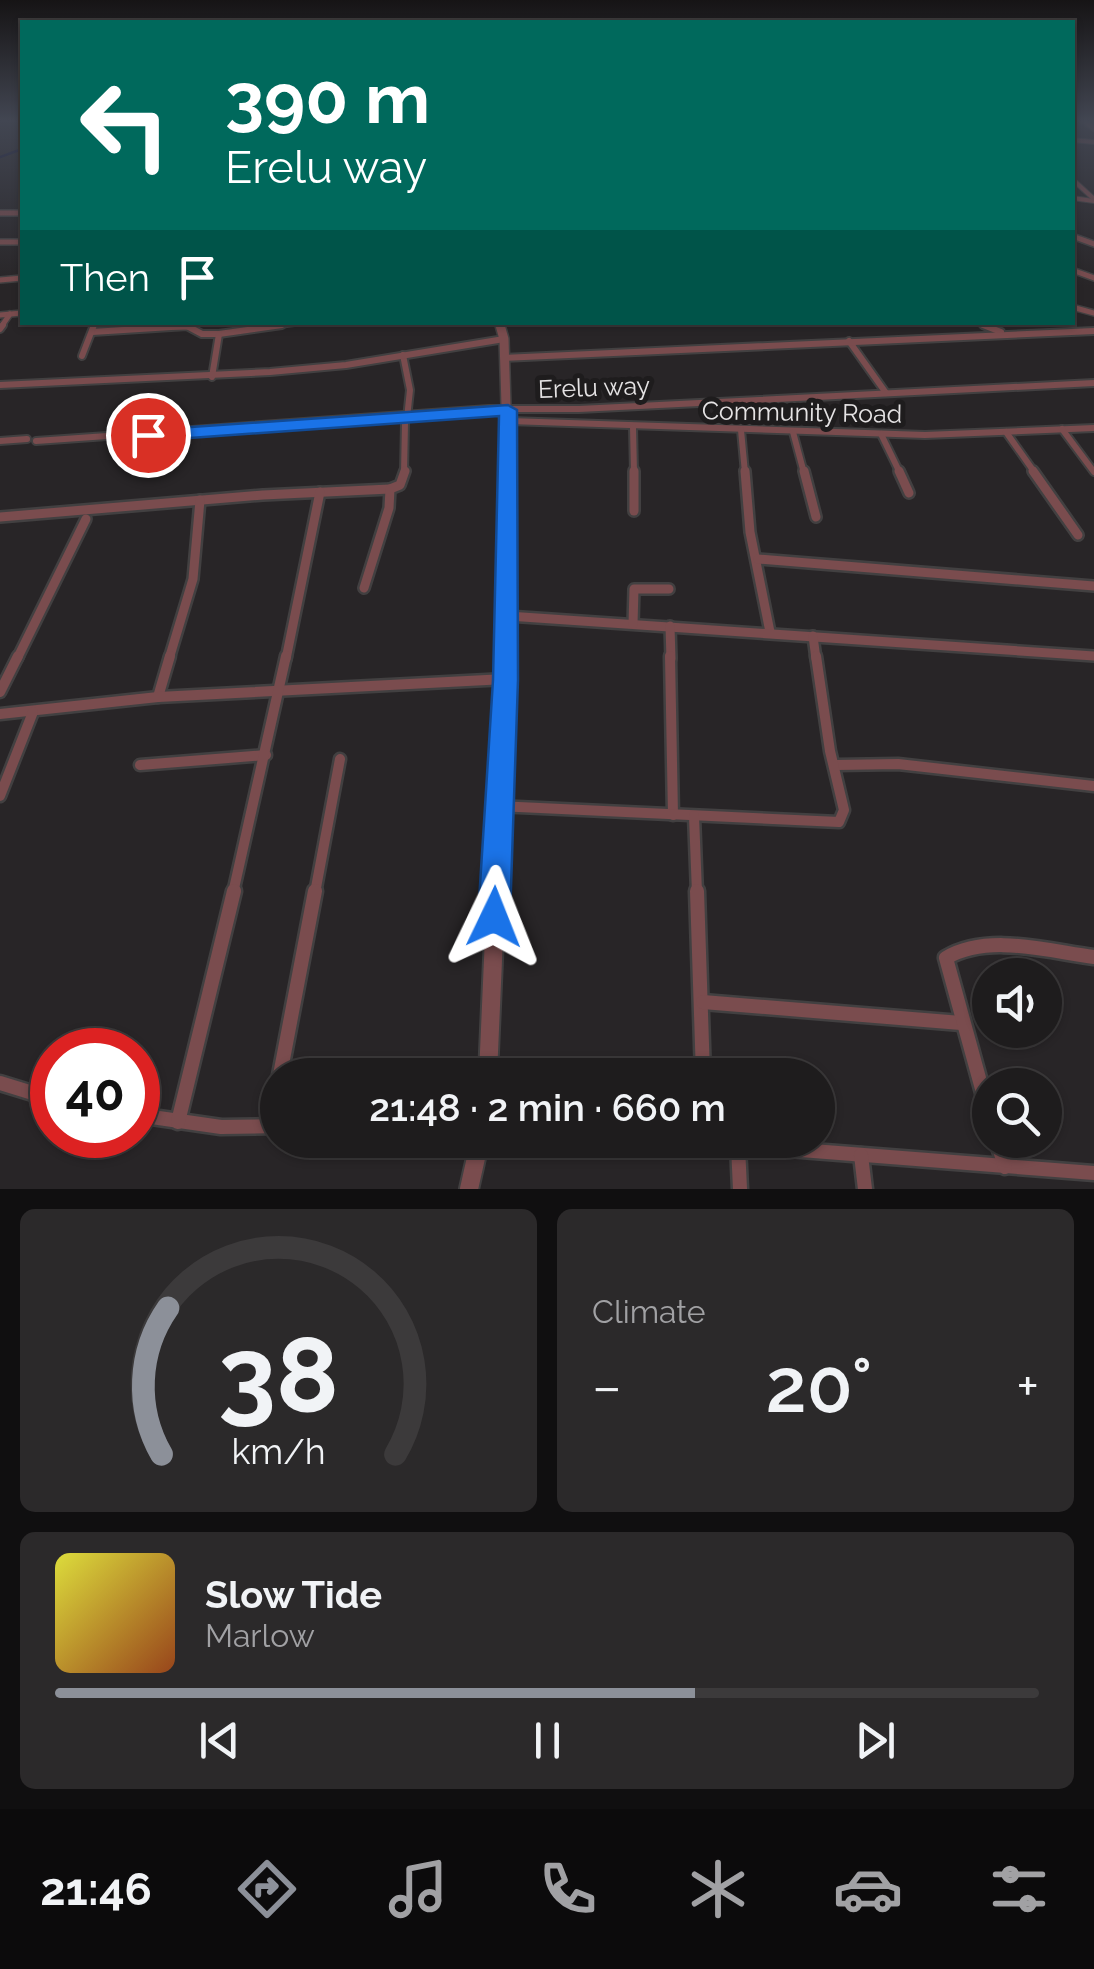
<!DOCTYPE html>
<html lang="en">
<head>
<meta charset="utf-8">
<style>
  body { margin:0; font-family:Raleway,sans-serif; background:#2b292a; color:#f1f3f6; height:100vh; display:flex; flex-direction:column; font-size:38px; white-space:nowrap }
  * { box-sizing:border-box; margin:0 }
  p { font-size:32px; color:#a1a1a4 }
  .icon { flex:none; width:55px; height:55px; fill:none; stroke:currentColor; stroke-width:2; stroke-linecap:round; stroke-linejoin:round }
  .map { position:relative; height:1189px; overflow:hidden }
  .sheet { display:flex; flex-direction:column; gap:20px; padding:20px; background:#100f10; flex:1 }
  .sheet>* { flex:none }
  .guide { position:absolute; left:20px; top:20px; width:1055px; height:305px; border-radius:0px; box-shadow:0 2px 8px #0004,0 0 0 2px #3c3a3b; background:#00695c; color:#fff; overflow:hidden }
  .buttons { position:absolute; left:972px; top:958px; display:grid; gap:20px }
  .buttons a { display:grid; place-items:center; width:90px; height:90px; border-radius:50%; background:#1e1c1d; box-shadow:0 2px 8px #0004,0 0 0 2px #3c3a3b; font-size:50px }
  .speed { position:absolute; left:30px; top:1028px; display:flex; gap:20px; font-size:50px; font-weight:700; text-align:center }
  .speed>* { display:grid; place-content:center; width:130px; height:130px; border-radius:50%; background:#1e1c1d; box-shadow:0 2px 8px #0004,0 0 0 2px #3c3a3b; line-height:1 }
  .speed .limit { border:15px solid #d22; background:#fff; color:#111 }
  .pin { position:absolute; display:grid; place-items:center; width:85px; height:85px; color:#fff; margin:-42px; border:5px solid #fff; border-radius:50%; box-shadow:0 2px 10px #0007 }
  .me { position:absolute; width:110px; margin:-55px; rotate:2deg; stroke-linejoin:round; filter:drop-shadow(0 0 8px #0008) }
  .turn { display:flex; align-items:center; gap:35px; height:210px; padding:0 40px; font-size:45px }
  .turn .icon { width:130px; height:130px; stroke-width:2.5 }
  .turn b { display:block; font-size:70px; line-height:85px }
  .then { display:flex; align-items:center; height:95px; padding:0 40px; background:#0003; gap:20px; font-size:38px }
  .big { font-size:75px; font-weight:600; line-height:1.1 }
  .sheet .tile { flex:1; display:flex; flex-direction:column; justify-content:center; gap:15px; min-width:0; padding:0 35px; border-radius:15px; background:#2b292a }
  .sheet .dial { align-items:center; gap:0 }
  .dial svg { height:260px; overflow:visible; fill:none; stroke:#3c3a3b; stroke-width:7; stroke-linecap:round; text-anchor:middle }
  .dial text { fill:#f1f3f6; stroke:none }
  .song { display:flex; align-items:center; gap:30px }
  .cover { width:120px; height:120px; border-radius:15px; background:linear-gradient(135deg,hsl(60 70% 55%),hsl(20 70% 35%)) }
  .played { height:10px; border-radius:5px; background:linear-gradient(90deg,#8c9099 65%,#3c3a3b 65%) }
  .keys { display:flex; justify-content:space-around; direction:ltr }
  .heat { display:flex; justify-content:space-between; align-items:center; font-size:55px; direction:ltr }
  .sheet .tiles { flex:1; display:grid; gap:20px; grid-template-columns:1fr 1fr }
  .tile:last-child { grid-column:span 2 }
  .trip { position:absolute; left:260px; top:1058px; width:575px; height:100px; border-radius:50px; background:#1e1c1d; box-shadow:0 2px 8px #0004,0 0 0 2px #3c3a3b; font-weight:600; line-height:100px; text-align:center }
  .tab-bar { display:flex; height:160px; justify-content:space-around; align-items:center; background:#0c0b0c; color:#a1a1a4 }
  .tab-bar .icon { width:70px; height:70px }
  .tab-bar .on { color:#8c9099 }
  .tab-bar b { font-size:45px; color:#f1f3f6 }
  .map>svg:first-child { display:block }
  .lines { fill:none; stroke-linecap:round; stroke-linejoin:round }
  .stream { stroke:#0a0e37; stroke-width:2.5 }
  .minor-far5-casing { stroke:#424041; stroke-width:6 }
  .minor-far4-casing { stroke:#424041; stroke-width:8 }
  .minor-far3-casing { stroke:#424041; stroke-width:10 }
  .minor-far2-casing { stroke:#424041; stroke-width:14 }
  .minor-far1-casing { stroke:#424041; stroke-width:15 }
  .minor-casing { stroke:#424041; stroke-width:19 }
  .tertiary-far5-casing { stroke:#424041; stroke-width:8 }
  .tertiary-far4-casing { stroke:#424041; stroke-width:9 }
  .tertiary-far3-casing { stroke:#424041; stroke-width:12 }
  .tertiary-far2-casing { stroke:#424041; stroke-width:16 }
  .tertiary-far1-casing { stroke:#424041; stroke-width:19 }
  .tertiary-casing { stroke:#424041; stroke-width:22 }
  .minor-far5 { stroke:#7a4c4e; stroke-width:4 }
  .minor-far4 { stroke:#7a4c4e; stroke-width:5 }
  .minor-far3 { stroke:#7a4c4e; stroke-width:6 }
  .minor-far2 { stroke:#7a4c4e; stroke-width:9 }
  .minor-far1 { stroke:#7a4c4e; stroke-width:10 }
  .minor { stroke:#7a4c4e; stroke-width:14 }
  .tertiary-far5 { stroke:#7a4c4e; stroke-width:5 }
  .tertiary-far4 { stroke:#7a4c4e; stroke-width:6 }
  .tertiary-far3 { stroke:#7a4c4e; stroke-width:9 }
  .tertiary-far2 { stroke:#7a4c4e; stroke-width:11 }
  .tertiary-far1 { stroke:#7a4c4e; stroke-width:14 }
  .tertiary { stroke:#7a4c4e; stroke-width:18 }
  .route { fill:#1a73e8; stroke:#114b97; stroke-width:2.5 }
  .labels { text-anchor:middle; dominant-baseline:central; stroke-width:10; stroke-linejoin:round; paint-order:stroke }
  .far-street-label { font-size:25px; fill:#e5e3e4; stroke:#1e1c1d }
</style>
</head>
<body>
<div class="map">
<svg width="1094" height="1189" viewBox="0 0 1094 1189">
  <rect width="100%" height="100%" fill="#282527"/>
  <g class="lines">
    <!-- stream -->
    <polyline class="stream" points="0,157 22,149"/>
    <!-- minor-far5 casing -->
    <g class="minor-far5-casing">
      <g id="minor-far5">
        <polyline points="1072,140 1094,142"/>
        <polyline points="1072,179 1094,199"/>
        <polyline points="1072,198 1094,201"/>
      </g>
    </g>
    <!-- minor-far4 casing -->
    <g class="minor-far4-casing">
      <g id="minor-far4">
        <polyline points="0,213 22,213"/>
        <polyline points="1072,236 1094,244"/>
        <polyline points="0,242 22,242"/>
        <polyline points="1072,270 1094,278"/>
        <polyline points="0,280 22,278"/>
        <polyline points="1072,307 1094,313"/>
        <polyline points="0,315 22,313"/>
        <polyline points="976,322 990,327"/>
        <polyline points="1,327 10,314"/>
        <polyline points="93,327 95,322"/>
        <polyline points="164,327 190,327"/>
        <polyline points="264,327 302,322"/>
      </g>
    </g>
    <!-- minor-far3 casing -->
    <g class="minor-far3-casing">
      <g id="minor-far3">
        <polyline points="983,325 1001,332"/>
        <polyline points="0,329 3,325"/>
        <polyline points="92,332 187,326 202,334 219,334 282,325"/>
        <polyline points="849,341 886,393"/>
        <polyline points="403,355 410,390 407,418"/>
        <polyline points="82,356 94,325"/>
        <polyline points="505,358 1094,331"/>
        <polyline points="212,377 219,334"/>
        <polyline points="0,385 270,372 346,365 504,339"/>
        <polyline points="509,421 925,435 1094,428"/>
        <polyline points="633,427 634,473"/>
        <polyline points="1062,429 1094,472"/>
        <polyline points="741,430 745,473"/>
        <polyline points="793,432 804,473"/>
        <polyline points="1006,432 1035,473"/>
        <polyline points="881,434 900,473"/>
        <polyline points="0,441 27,439"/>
        <polyline points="36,441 489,409 579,409 1094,383"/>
        <polyline points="404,473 405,423"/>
      </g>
    </g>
    <!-- minor-far2 casing -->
    <g class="minor-far2-casing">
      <g id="minor-far2">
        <polyline points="634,471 634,511"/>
        <polyline points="745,471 750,532 770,632"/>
        <polyline points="804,471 816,517"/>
        <polyline points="899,471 909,493"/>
        <polyline points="1033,471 1078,535"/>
        <polyline points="0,517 263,495 390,489"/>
        <polyline points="758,559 1094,586"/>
        <polyline points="364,588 389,508 390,489 400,485 405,471"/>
        <polyline points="507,616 1094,656"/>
        <polyline points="633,624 634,589 669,589"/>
        <polyline points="670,626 671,659"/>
        <polyline points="813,636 816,659"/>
        <polyline points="17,659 86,519"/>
        <polyline points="169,659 193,579 200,500"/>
        <polyline points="286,659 320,492"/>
      </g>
    </g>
    <!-- minor-far1 casing -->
    <g class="minor-far1-casing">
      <g id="minor-far1">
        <polyline points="670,656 673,815"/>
        <polyline points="0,692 18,656"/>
        <polyline points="158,697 170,656"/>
        <polyline points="0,714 158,697 506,679"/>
        <polyline points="140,765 266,755"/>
        <polyline points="837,765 898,764 1094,786"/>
        <polyline points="0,796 33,712"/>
        <polyline points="497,806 839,822 844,810 830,751 816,656"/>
        <polyline points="694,816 697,893"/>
        <polyline points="233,893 286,656"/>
        <polyline points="315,893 340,759"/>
      </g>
    </g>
    <!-- minor casing -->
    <g class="minor-casing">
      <g id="minor">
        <polyline points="697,891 703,1075"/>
        <polyline points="703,1002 961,1023"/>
        <polyline points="280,1075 315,891"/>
        <polyline points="0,1083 52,1099"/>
        <polyline points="138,1115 221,1127 278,1126"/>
        <path d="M990,1118L946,958C988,933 1048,951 1094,957"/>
        <polyline points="178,1122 234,891"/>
        <polyline points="270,1127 278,1089"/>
        <polyline points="672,1140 1094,1173"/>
        <polyline points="997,1140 1005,1167"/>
        <polyline points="738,1146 740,1189"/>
        <polyline points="861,1155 865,1189"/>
      </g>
    </g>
    <!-- tertiary-far5 casing -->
    <g class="tertiary-far5-casing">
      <polyline id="tertiary-far5" points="1083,120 1094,128"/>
    </g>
    <!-- tertiary-far4 casing -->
    <g class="tertiary-far4-casing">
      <polyline id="tertiary-far4" points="499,322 501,327"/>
    </g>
    <!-- tertiary-far3 casing -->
    <g class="tertiary-far3-casing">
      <polyline id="tertiary-far3" points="500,325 504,339 508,473"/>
    </g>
    <!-- tertiary-far2 casing -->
    <g class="tertiary-far2-casing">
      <polyline id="tertiary-far2" points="506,659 508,471"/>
    </g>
    <!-- tertiary-far1 casing -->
    <g class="tertiary-far1-casing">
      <polyline id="tertiary-far1" points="496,893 506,656"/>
    </g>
    <!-- tertiary casing -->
    <g class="tertiary-casing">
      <g id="tertiary">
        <polyline points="488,1075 496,891"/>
        <polyline points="469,1189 480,1140"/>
      </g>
    </g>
    <!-- minor-far5 -->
    <use href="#minor-far5" class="minor-far5"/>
    <!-- minor-far4 -->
    <use href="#minor-far4" class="minor-far4"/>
    <!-- minor-far3 -->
    <use href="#minor-far3" class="minor-far3"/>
    <!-- minor-far2 -->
    <use href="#minor-far2" class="minor-far2"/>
    <!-- minor-far1 -->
    <use href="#minor-far1" class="minor-far1"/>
    <!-- minor -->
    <use href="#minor" class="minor"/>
    <!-- tertiary-far5 -->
    <use href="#tertiary-far5" class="tertiary-far5"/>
    <!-- tertiary-far4 -->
    <use href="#tertiary-far4" class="tertiary-far4"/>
    <!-- tertiary-far3 -->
    <use href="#tertiary-far3" class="tertiary-far3"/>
    <!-- tertiary-far2 -->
    <use href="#tertiary-far2" class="tertiary-far2"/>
    <!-- tertiary-far1 -->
    <use href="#tertiary-far1" class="tertiary-far1"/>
    <!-- tertiary -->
    <use href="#tertiary" class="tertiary"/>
  </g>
  <!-- sky -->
  <linearGradient id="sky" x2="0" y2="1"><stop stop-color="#161415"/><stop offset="0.42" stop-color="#424652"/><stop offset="1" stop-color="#424652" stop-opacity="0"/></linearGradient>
  <rect width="1094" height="287" fill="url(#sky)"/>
  <!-- route -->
  <polygon class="route" points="508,405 517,410 518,680 510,917 505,928 494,933 483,928 478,917 493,680 499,416 148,441 139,435 148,430"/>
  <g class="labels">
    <!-- far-street labels -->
    <g class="far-street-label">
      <text transform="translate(594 387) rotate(-2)">Erelu way</text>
      <text transform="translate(802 412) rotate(1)">Community Road</text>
    </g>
  </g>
</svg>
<div class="buttons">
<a><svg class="icon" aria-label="sound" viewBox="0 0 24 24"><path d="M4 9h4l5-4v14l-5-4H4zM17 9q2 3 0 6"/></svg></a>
<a><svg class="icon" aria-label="search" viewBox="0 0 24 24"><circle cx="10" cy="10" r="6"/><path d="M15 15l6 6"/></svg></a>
</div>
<div class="speed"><div class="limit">40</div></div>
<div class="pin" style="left:148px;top:435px;background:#d93025"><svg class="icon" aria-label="arrive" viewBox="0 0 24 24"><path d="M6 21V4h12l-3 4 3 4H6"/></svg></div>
<svg class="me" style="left:494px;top:917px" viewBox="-20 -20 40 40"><path d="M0-17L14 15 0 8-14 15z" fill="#1a73e8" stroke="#fff" stroke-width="4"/></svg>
<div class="trip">21:48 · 2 min · 660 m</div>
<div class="guide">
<div class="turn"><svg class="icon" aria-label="left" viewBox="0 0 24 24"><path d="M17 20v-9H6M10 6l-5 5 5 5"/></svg><div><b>390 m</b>Erelu way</div></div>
<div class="then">Then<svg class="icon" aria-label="arrive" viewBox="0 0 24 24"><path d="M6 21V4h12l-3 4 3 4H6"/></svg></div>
</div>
</div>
<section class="sheet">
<div class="tiles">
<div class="tile dial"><svg viewBox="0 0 100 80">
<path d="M14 69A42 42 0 1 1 86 69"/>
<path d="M14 69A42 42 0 0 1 16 24" stroke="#8c9099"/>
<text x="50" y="56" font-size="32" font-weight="700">38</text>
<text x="50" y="72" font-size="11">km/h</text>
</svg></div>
<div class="tile"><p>Climate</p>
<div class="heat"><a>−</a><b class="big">20°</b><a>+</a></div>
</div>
<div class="tile">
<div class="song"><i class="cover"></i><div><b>Slow Tide</b><p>Marlow</p></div></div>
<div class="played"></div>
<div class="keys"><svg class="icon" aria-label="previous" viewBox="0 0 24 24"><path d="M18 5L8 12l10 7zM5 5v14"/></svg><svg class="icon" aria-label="pause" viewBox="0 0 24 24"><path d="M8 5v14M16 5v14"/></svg><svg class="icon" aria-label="next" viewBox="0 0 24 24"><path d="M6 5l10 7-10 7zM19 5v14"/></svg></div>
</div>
</div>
</section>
<nav class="tab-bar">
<b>21:46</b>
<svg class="icon on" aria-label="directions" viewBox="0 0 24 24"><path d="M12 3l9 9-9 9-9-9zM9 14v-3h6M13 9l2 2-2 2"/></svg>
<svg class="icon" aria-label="music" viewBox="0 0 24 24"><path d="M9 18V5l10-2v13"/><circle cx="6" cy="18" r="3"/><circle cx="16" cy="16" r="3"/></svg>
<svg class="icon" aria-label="phone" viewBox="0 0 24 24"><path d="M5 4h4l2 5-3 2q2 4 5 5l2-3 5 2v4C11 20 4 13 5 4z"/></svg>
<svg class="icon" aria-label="climate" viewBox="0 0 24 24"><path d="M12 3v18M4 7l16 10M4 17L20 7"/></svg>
<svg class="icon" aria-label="car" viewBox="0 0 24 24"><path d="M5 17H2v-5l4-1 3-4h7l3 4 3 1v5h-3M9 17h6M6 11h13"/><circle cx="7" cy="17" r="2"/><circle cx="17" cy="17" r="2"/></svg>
<svg class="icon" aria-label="filters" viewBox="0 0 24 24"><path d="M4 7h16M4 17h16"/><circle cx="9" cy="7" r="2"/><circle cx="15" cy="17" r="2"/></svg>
</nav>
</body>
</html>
